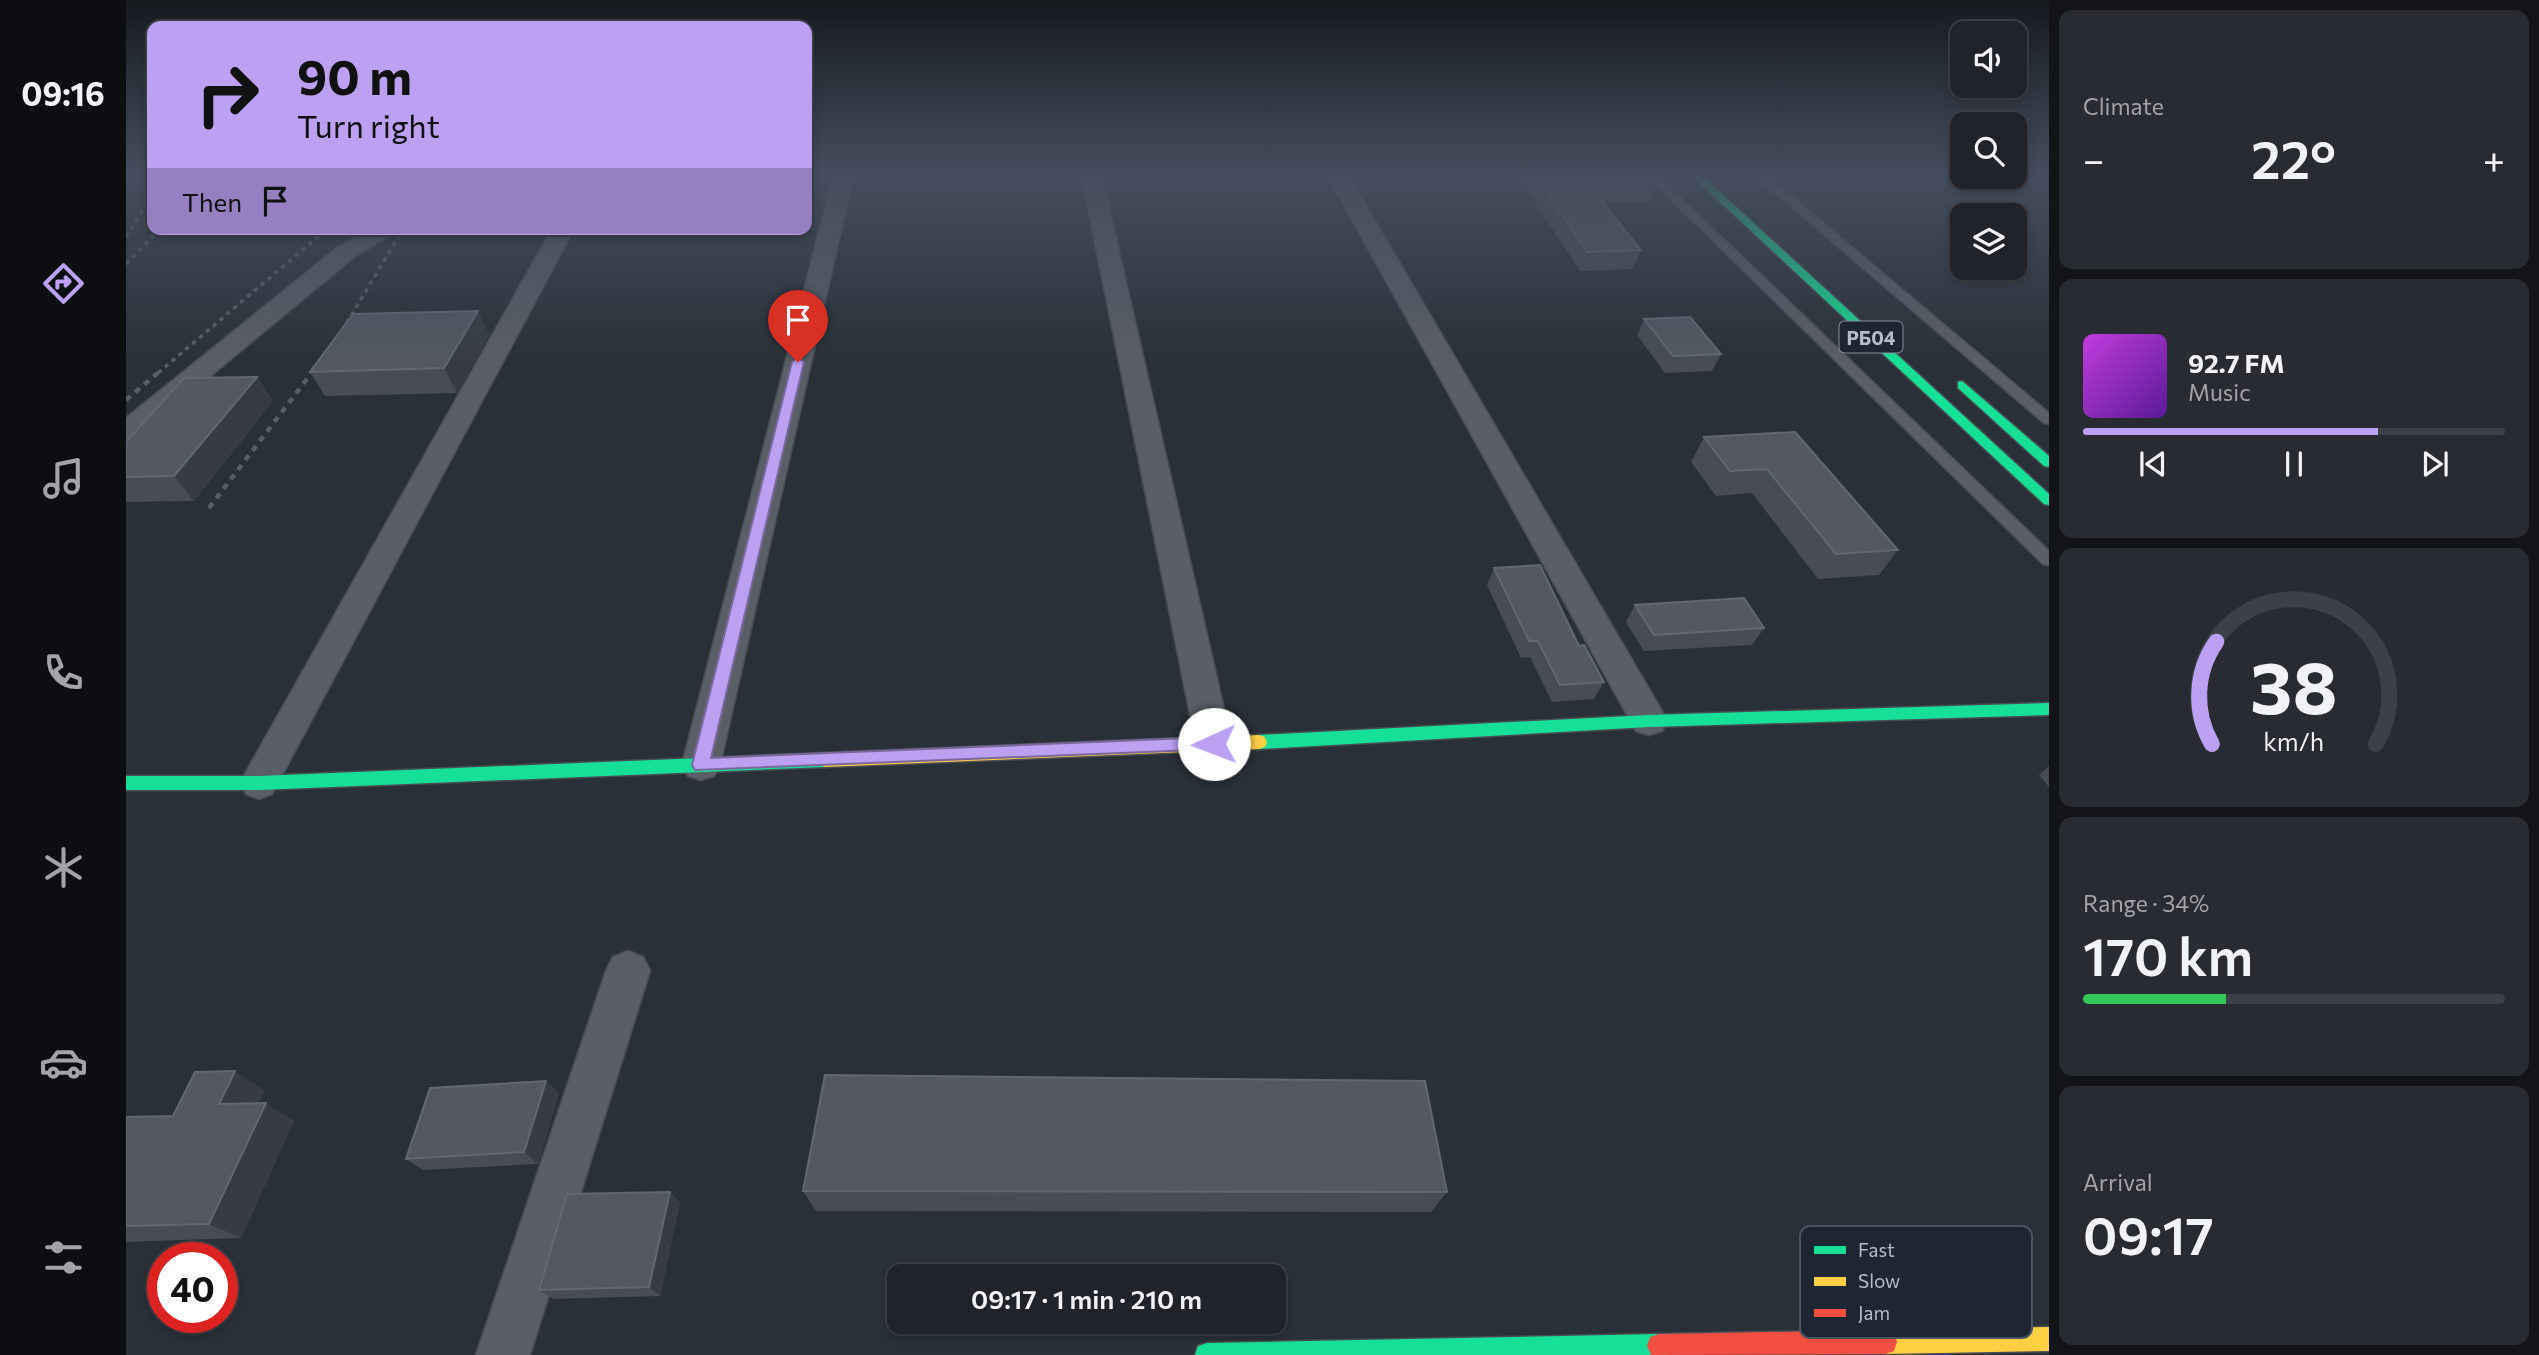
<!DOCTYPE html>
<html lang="en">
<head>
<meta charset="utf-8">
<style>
  body { margin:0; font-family:Commissioner,sans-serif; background:#282c32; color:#f1f3f6; height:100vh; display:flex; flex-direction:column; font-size:26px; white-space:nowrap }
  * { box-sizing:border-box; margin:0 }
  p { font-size:23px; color:#a2a4a8 }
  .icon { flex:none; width:38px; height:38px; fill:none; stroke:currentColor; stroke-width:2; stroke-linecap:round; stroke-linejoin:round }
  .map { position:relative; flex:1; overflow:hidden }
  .drawer { display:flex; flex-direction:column; gap:10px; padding:10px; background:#121417; width:490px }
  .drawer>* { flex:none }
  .top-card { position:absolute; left:21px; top:21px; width:665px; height:214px; border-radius:14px; box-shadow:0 4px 10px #0003,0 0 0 2px #3d4147; background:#bca0f2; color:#111; overflow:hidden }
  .buttons { position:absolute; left:1824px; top:21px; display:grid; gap:14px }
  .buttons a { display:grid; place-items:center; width:77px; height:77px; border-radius:14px; background:#20242a; box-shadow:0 4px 10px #0003,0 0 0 2px #3d4147; font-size:35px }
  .speed { position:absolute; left:21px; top:1242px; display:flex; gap:14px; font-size:35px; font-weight:700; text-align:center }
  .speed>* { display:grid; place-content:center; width:91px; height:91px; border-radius:50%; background:#20242a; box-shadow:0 4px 10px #0003,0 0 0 2px #3d4147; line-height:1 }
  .speed .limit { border:10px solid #d22; background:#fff; color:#111 }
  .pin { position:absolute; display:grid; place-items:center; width:60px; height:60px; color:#fff; margin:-72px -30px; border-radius:50% 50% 50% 0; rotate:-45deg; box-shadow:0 0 7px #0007 }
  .pin .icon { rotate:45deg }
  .me { position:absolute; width:77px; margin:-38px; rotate:268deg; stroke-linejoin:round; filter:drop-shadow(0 0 5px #0008) }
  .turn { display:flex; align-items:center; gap:24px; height:147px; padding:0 35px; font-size:32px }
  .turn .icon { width:91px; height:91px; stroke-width:2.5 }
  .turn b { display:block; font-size:49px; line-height:60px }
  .then { display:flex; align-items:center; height:66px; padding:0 35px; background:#0003; gap:14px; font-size:26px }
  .big { font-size:52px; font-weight:600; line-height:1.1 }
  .drawer .card { flex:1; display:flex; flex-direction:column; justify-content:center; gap:10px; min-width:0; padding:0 24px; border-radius:14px; background:#282c32 }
  .drawer .dial { align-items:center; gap:0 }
  .dial svg { height:182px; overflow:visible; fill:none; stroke:#3d4147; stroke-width:7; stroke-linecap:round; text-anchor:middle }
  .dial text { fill:#f1f3f6; stroke:none }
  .song { display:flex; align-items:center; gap:21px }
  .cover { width:84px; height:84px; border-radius:10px; background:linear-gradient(135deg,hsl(290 70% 55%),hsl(270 70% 35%)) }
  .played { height:7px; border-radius:4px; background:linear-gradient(90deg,#bca0f2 70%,#3d4147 70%) }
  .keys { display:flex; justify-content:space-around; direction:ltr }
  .heat { display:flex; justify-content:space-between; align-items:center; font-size:38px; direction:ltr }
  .charge { height:10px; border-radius:5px; background:linear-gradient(90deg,#34c759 34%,#3d4147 0) }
  .trip { position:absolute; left:761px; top:1264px; width:399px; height:70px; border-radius:14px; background:#20242a; box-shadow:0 4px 10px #0003,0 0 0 2px #3d4147; font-weight:600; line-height:70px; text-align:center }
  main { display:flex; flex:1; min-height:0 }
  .menu { display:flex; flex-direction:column; width:126px; justify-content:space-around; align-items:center; background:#0d0e11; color:#a2a4a8 }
  .menu .icon { width:49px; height:49px }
  .menu .selected { color:#bca0f2 }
  .menu b { font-size:32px; color:#f1f3f6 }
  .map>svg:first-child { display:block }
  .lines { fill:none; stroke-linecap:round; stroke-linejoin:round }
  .lane-casing { stroke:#484c55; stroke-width:3 }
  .street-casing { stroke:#484c55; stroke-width:3 }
  .fast-casing { stroke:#484c55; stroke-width:3 }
  .slow-casing { stroke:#484c55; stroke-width:3 }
  .jam-casing { stroke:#484c55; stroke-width:3 }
  .lane { fill:#5a5e66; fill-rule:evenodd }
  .street { fill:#5a5e66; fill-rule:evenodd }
  .fast { fill:#16e098; fill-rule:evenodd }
  .slow { fill:#ffcf43; fill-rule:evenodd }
  .jam { fill:#f24e42; fill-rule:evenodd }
  .rail-far1 { stroke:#595d64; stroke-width:3.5; stroke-dasharray:4.5 4.5; stroke-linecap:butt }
  .rail { stroke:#595d64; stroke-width:4.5; stroke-dasharray:6 6; stroke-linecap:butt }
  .wall { fill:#474c55 }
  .shaded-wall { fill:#373c44 }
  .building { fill:#535861; stroke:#626872; stroke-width:2 }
  .route { fill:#bca0f2; stroke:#7a689d; stroke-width:2 }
  .labels { text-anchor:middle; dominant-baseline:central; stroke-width:7; stroke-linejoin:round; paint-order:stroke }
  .shield { fill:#1d2633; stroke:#878f9c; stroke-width:2 }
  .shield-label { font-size:19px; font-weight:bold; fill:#b4bcc9 }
  .key { fill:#1d2633; stroke:#4a5360; stroke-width:2 }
  .key-label { font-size:19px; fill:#b4bcc9 }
</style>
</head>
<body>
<main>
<nav class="menu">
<b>09:16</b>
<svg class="icon selected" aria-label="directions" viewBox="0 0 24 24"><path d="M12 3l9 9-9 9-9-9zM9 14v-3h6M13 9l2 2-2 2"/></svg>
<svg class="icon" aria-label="music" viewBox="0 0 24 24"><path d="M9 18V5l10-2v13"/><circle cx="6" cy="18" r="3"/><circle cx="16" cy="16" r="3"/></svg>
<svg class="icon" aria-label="phone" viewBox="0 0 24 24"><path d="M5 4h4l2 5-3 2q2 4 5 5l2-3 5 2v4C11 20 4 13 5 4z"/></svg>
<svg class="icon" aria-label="climate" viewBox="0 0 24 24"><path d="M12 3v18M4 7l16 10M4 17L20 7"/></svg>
<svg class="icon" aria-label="car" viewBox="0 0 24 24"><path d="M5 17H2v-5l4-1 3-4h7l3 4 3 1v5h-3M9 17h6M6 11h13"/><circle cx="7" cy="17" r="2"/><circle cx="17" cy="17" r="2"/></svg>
<svg class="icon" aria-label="filters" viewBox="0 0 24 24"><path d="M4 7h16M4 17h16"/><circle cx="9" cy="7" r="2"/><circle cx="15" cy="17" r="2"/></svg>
</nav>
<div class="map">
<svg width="1923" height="1355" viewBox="0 0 1923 1355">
  <rect width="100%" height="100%" fill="#2a3038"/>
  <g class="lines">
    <!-- lane casing -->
    <g class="lane-casing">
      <g id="lane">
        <polygon points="1518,173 1529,173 1923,551 1923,565 1917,564"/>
        <polygon points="1626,173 1638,173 1923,413 1923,424 1918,423"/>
      </g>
    </g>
    <!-- street casing -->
    <g class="street-casing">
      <g id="street">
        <polygon points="708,173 728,173 594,765 588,776 575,780 562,776 556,765"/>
        <polygon points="955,173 975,173 1106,744 1101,754 1088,759 1075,754 1070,744"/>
        <polygon points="1200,173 1221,173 1536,711 1541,721 1536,731 1523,735 1510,731"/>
        <polygon points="246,229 274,229 228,257 10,438 0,440 0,418 212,247"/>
        <polygon points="426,229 448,229 146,794 133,799 120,794 114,783 120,772"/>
        <polygon points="502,951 517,957 524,971 404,1355 350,1355 480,971 487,957"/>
      </g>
    </g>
    <!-- fast casing -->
    <g class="fast-casing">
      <g id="fast">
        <polygon points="1563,173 1573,173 1923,494 1923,505 1918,504"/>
        <polygon points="1836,381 1923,456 1923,467 1918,466 1832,388 1832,382"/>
        <polygon points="1923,703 1923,715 1523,727 1133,749 1127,747 1125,742 1127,737 1133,735 1523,715"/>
        <polygon points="699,753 705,755 707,760 705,765 699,767 133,790 0,790 0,776 133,776"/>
        <polygon points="1533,1334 1542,1337 1545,1346 1541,1355 1069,1355 1072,1346 1081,1343"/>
      </g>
    </g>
    <!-- slow casing -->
    <g class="slow-casing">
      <g id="slow">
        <polygon points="1133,735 1139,737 1141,742 1139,747 1133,749 699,767 693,765 691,760 693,755 699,753"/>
        <polygon points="1923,1327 1923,1351 1759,1354 1750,1351 1747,1342 1750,1333 1759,1330"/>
      </g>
    </g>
    <!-- jam casing -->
    <g class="jam-casing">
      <polygon id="jam" points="1759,1330 1768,1333 1771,1342 1768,1351 1759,1354 1525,1355 1521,1346 1524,1337 1533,1334"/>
    </g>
    <!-- lane -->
    <use href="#lane" class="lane"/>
    <!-- street -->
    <use href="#street" class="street"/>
    <!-- fast -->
    <use href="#fast" class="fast"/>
    <!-- slow -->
    <use href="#slow" class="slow"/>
    <!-- jam -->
    <use href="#jam" class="jam"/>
    <!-- rail-far1 -->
    <g class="rail-far1">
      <polyline points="0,237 20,204 26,183"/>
      <polyline points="0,264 34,229"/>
      <polyline points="216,331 277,229"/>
      <polyline points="32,373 201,229"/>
      <polyline points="186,373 198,357"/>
    </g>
    <!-- rail -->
    <g class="rail">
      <polyline points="0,400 34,371"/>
      <polyline points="83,508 187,371"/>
    </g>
  </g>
  <!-- wall -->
  <g class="wall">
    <polygon points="1390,173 1522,173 1531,183 1523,202 1477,202 1515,250 1507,269 1454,271"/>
    <polygon points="352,311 363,335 331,393 199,396 184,372"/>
    <polygon points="1518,319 1595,354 1586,371 1539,373 1511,335"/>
    <polygon points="131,377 147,401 68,501 0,502 0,442"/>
    <polygon points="1669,432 1772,550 1753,575 1692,579 1626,493 1590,496 1565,462 1578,437"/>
    <polygon points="1368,568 1453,646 1478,682 1468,699 1426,702 1404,657 1395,658 1361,585"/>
    <polygon points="1509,605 1638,628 1626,645 1518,651 1500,622"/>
    <polygon points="1923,766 1923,787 1913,775"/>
    <polygon points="138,1090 132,1103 168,1121 115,1238 0,1242 0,1117 47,1116"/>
    <polygon points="433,1093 412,1164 297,1170 280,1159"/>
    <polygon points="677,1191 1321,1192 1305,1212 690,1211"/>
    <polygon points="544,1192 554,1203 534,1296 428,1299 413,1290"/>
  </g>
  <!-- shaded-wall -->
  <g class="shaded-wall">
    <polygon points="352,311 363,335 331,393 318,368"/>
    <polygon points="131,377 147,401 68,501 48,476"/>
    <polygon points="109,1071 138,1090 123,1121 93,1104"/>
    <polygon points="420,1081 433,1093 412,1164 398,1152"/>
    <polygon points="140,1103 168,1121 115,1238 83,1224"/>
    <polygon points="544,1192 554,1203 534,1296 523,1287"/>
  </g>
  <!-- building -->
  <g class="building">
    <polygon points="1408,173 1522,173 1531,183 1462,184 1515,250 1461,252"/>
    <polygon points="352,311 318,368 184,372 227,314"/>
    <polygon points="1564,317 1595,354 1547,356 1518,319"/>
    <polygon points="131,377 48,476 0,477 0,442 58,378"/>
    <polygon points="1669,432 1772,550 1710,554 1641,469 1604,471 1578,437"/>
    <polygon points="1414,565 1453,646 1458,645 1478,682 1434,685 1412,641 1403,641 1368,568"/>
    <polygon points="1618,598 1638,628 1528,635 1509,605"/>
    <polygon points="109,1071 93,1104 140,1103 83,1224 0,1226 0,1117 47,1116 69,1072"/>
    <polygon points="699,1075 1299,1081 1321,1192 677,1191"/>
    <polygon points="420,1081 398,1152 280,1159 304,1088"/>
    <polygon points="544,1192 523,1287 413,1290 441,1194"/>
  </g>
  <!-- sky -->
  <linearGradient id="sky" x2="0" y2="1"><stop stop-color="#171a1f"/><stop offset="0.48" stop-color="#444e5e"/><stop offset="1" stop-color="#444e5e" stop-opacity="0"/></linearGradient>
  <rect width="1923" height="363" fill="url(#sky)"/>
  <!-- route -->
  <polygon class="route" points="672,358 678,362 585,758 1088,737 1094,739 1096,744 1094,749 569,770 566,765 666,362"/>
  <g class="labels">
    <!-- shield labels -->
    <rect class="shield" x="1713.5" y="321.5" width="63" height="31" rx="5"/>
    <g class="shield-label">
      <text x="1745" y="337">РБ04</text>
    </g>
  </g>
  <!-- legend -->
  <rect x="1674" y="1226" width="232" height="112" rx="10" class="key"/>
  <rect x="1688" y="1246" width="32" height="8" fill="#16e098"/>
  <rect x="1688" y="1277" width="32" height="9" fill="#ffcf43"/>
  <rect x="1688" y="1309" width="32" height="8" fill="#f24e42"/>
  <g class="key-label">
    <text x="1732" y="1257">Fast</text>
    <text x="1732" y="1288">Slow</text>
    <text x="1732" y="1320">Jam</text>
  </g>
</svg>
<div class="buttons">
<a><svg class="icon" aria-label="sound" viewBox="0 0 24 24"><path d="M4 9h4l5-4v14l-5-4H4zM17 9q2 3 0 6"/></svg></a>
<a><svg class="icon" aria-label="search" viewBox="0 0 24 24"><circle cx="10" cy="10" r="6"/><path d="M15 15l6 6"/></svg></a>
<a><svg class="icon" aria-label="layers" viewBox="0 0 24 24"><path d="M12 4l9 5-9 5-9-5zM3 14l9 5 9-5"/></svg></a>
</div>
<div class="speed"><div class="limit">40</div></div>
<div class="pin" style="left:672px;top:362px;background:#d93025"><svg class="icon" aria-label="arrive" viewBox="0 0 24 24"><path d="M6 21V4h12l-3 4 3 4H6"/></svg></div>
<svg class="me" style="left:1088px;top:744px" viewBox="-20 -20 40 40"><circle r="19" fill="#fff"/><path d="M0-13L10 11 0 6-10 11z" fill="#bca0f2"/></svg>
<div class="trip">09:17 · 1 min · 210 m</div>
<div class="top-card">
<div class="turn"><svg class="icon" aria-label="right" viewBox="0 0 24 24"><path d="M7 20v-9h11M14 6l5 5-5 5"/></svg><div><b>90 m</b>Turn right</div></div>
<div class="then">Then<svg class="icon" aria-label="arrive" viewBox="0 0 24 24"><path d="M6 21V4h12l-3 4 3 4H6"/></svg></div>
</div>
</div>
<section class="drawer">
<div class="card"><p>Climate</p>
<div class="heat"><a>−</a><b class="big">22°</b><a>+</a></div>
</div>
<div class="card">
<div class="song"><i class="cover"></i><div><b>92.7 FM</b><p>Music</p></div></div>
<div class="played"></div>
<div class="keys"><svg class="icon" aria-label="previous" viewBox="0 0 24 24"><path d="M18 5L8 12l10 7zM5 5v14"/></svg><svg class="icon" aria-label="pause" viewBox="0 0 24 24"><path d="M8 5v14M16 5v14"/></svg><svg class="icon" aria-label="next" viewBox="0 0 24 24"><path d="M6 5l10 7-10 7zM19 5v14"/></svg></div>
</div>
<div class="card dial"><svg viewBox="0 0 100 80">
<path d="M14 69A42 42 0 1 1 86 69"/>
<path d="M14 69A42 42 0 0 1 16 24" stroke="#bca0f2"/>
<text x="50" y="56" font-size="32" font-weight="700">38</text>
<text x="50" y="72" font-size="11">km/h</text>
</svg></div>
<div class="card"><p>Range · 34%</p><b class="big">170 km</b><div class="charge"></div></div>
<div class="card"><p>Arrival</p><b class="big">09:17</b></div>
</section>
</main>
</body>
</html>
